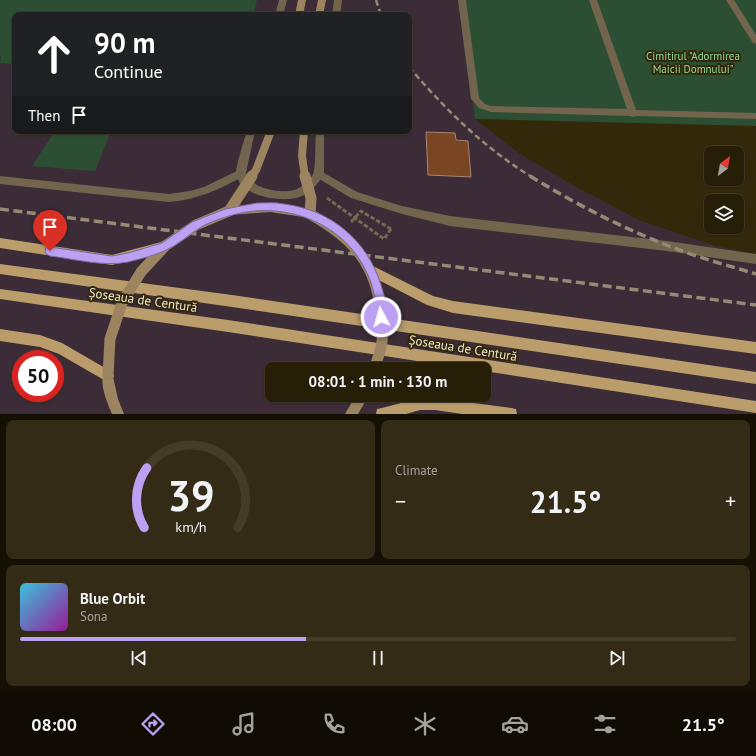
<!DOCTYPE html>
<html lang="en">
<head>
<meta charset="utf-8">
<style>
  body { margin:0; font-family:"PT Sans",sans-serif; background:#332b16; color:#f1f3f6; height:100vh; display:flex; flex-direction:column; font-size:15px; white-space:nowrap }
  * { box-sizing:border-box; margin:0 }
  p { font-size:13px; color:#a4a29c }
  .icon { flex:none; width:22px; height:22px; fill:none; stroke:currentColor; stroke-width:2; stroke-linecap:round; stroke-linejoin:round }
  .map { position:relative; height:414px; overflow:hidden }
  .side { display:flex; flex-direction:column; gap:6px; padding:6px; background:#151004; flex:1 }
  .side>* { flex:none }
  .guide { position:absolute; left:12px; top:12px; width:400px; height:122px; border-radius:8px; box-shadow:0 1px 3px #0004,0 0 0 1px #433c29; background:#202124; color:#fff; overflow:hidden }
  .needle { width:26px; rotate:31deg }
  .controls { position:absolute; left:704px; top:146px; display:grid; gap:8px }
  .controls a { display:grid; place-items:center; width:40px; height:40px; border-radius:8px; background:#271e08; box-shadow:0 1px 3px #0004,0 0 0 1px #433c29; font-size:20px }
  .speed { position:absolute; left:12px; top:350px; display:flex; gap:8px; font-size:20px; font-weight:700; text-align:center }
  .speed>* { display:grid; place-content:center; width:52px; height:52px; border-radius:50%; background:#271e08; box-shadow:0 1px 3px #0004,0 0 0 1px #433c29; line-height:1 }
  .speed .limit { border:6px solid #d22; background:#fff; color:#111 }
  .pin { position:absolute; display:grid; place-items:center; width:34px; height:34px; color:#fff; margin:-41px -17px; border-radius:50% 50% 50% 0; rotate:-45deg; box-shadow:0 0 4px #0007 }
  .pin .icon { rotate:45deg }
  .me { position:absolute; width:44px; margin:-22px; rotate:354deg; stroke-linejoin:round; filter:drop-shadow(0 0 3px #0008) }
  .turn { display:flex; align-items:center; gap:14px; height:84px; padding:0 16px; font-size:18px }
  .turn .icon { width:52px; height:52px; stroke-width:2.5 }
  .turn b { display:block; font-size:28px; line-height:34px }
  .then { display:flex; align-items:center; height:38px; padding:0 16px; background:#0003; gap:8px; font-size:15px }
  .big { font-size:30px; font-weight:700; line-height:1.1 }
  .side .tile { flex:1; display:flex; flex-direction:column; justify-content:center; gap:6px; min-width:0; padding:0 14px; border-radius:8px; background:#332b16 }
  .side .dial { align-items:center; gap:0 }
  .dial svg { height:104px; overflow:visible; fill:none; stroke:#433c29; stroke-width:7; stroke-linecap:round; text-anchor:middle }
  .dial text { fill:#f1f3f6; stroke:none }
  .song { display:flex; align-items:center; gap:12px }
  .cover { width:48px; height:48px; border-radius:6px; background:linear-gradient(135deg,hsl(190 70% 55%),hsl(300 70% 35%)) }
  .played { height:4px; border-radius:2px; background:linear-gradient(90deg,#bca0f2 40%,#433c29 40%) }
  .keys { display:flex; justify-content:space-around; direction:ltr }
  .heat { display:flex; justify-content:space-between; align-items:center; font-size:22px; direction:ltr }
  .side .tiles { flex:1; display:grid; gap:6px; grid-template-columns:1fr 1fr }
  .tile:last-child { grid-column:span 2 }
  .trip { position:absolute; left:265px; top:362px; width:226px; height:40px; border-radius:8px; background:#271e08; box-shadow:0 1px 3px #0004,0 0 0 1px #433c29; font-weight:700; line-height:40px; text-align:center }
  .tabs { display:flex; height:64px; justify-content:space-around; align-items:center; background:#100c03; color:#a4a29c }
  .tabs .icon { width:28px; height:28px }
  .tabs .selected { color:#bca0f2 }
  .tabs b { font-size:18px; color:#f1f3f6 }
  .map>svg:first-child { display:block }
  .industrial { fill:#3b2c38; fill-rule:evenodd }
  .green { fill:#2c4f33 }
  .building { fill:#7a4523; stroke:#a58674 }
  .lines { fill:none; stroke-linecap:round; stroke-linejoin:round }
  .path { stroke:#746951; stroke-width:3; stroke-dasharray:4.5 2; stroke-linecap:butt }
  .lane { fill:#72644d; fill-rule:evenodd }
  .street { fill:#72644d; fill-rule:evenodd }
  .secondary { fill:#9b845f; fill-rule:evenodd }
  .primary { fill:#bb9d6c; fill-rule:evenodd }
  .rail-far1 { stroke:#958b74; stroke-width:2.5; stroke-dasharray:6 3.5; stroke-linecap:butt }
  .rail { stroke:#958b74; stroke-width:3.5; stroke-dasharray:9 4.5; stroke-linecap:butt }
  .path-bridge { stroke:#746951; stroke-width:3; stroke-dasharray:4.5 2; stroke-linecap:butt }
  .secondary-bridge-far1 { stroke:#9b845f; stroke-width:8 }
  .secondary-bridge { stroke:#9b845f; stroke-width:11 }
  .route { fill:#bca0f2; stroke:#7a689d }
  .labels { text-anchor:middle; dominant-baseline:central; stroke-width:4; stroke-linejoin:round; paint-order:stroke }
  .far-park-label { font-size:11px; fill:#8cda9b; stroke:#34280b }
  .street-label { font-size:13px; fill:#ede6d5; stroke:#34280b }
</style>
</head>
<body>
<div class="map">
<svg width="756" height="414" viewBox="0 0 756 414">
  <rect width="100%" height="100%" fill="#34280b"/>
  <!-- industrial -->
  <path class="industrial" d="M0,0H461L475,119L520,154L580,189L639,220L712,245L756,255V414H0ZM15,15H409V131H15ZM21,359H55V393H21ZM272,369H484V395H272Z"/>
  <!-- green -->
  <g class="green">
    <polygon points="0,0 257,0 253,15 15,15 15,64 0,63 1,56 0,55"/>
    <polygon points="461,0 756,0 756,126 475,119"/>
    <polygon points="55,131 111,131 95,171 32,166"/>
  </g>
  <!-- building -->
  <polygon class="building" points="426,132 455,133 456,140 468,141 471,177 428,175"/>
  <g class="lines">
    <!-- path -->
    <polyline class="path" points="327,198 384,239 391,229"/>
    <!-- lane -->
    <g class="lane">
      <polygon points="458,0 466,0 479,98 485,104 491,106 627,109 589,0 597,0 636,110 756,113 756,119 636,116 633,117 630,116 491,112 479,108 471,99"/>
      <polygon points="726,0 734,0 756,35 756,44 753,43"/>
      <path d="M241,169L244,170L246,173L244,176C220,189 197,200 169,202L0,184V176L169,194L190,191L204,187Z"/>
      <polygon points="319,170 357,192 402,206 450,216 667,241 756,254 756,264 667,251 450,226 402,214 351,198 316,177 314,174 316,171"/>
    </g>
    <!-- street -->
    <g class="street">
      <polygon points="279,0 287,0 283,15 275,15"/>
      <polygon points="334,0 342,0 340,15 332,15"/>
      <path d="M247,131H255L246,173C251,189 282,195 297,189C304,186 310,180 313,174C316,169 315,140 316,131H324V174C319,183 312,191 302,196C285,204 238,197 236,173C236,165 244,141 247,131Z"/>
    </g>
    <!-- secondary -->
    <g class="secondary">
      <polygon points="298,0 306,0 303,15 295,15"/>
      <polygon points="318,0 326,0 323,15 315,15"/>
      <polygon points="260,203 288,205 314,211 315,214 314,217 310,218 270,212 229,215 225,214 224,211 225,208 229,207"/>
      <path d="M108,370L112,372L118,399L124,414H112C107,402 99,384 104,372Z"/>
      <polygon points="356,395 369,395 358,414 345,414"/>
    </g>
    <!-- primary -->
    <g class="primary">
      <polygon points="0,238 112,255 165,241 169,243 170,246 169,249 165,251 112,265 0,248"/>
      <polygon points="0,264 232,295 756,372 756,384 232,307 0,274"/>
      <polygon points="371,265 433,296 453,301 756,342 756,354 453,313 427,305 367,274 366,270 367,266"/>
      <polygon points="0,289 228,320 756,401 756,413 484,371 484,369 469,369 228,332 0,299"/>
      <polygon points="0,329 40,335 62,343 112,372 114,376 112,380 108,382 104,380 59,354 40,347 0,341"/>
      <polygon points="420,398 435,398 511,408 516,409 517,414 462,414 435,410 420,410 406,414 376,414 377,409 382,408"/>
    </g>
    <!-- rail-far1 -->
    <g class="rail-far1">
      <polyline points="376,0 381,15"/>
      <path d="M409,67C445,109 484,148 532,177"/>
    </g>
    <!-- rail -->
    <g class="rail">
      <path d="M530,176C577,205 626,230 677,249C703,259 730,266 756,274"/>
      <polyline points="0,209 756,305"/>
    </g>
    <!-- path-bridge -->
    <polyline class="path-bridge" points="351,222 361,211 391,229"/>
    <!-- secondary-bridge-far1 -->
    <g class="secondary-bridge-far1">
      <polyline points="304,131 302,156 305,177"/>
      <polyline points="251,177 256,170 271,131"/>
    </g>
    <!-- secondary-bridge -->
    <g class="secondary-bridge">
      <path d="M305,176L311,198L310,214C353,238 377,264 381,315C381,324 383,333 382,342C381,351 377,360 374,369"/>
      <polyline points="108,376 110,339 122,303 141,272 165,246 196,225 229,211 252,176"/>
    </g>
  </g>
  <!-- route -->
  <path class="route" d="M257,203C266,203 275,202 284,204C331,210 367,240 381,285C384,296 390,309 385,320L381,322L378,320C375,315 377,309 376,303C374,292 371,280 366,271C342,220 280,200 229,216C219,219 207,223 198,229C188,235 179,244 168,249C157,255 140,259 128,262C103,267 75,259 50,256L46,254L45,251L46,248L50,247L112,256L128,253L162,243L192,222L225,209Z"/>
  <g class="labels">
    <!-- far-park labels -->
    <g class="far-park-label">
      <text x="693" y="56">Cimitirul "Adormirea<tspan x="693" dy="13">Maicii Domnului"</tspan></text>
    </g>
    <!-- street labels -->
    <g class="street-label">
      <text transform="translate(143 300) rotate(8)">Șoseaua de Centură</text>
      <text transform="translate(463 348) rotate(9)">Șoseaua de Centură</text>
    </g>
  </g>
</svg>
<div class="controls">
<a><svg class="needle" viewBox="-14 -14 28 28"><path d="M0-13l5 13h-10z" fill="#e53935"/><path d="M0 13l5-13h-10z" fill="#a4a29c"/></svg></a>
<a><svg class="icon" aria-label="layers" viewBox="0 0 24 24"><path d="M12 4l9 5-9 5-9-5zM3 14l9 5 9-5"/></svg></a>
</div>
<div class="speed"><div class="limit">50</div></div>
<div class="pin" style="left:50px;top:251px;background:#d93025"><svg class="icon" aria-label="arrive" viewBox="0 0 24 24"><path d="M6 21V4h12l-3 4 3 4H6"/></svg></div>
<svg class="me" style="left:381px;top:317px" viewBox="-20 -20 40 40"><circle r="17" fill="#bca0f2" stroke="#fff" stroke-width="3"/><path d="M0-11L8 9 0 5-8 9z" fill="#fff"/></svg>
<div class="trip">08:01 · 1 min · 130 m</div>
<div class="guide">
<div class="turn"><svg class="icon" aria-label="ahead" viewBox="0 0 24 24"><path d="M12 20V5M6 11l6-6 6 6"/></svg><div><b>90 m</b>Continue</div></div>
<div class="then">Then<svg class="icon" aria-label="arrive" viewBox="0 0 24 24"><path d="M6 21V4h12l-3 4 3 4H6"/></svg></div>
</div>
</div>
<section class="side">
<div class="tiles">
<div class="tile dial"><svg viewBox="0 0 100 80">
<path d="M14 69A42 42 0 1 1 86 69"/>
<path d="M14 69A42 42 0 0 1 16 23" stroke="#bca0f2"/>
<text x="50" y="56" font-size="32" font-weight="700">39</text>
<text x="50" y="72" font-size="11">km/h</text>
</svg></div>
<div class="tile"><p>Climate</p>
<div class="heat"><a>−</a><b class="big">21.5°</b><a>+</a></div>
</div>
<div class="tile">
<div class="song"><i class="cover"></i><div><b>Blue Orbit</b><p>Sona</p></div></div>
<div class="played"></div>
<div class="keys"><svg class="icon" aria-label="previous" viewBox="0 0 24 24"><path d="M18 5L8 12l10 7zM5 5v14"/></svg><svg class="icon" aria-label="pause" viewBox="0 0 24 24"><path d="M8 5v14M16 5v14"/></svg><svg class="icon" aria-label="next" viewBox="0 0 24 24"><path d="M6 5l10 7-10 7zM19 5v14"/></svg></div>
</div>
</div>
</section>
<nav class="tabs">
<b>08:00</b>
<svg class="icon selected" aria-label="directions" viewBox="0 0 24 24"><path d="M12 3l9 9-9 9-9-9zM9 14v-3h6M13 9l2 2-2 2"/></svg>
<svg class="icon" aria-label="music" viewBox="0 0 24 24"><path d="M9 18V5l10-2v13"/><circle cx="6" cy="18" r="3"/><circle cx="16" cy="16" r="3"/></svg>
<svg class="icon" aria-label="phone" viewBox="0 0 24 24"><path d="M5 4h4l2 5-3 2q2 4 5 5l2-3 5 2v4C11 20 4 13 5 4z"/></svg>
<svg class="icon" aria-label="climate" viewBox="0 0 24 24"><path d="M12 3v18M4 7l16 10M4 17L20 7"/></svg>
<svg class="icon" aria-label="car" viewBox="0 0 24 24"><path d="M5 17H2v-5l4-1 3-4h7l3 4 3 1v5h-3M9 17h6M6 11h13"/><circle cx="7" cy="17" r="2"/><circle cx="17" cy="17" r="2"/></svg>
<svg class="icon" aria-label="filters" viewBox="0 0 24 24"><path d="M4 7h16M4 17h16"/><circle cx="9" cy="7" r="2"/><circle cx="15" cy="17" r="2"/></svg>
<b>21.5°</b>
</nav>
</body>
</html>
